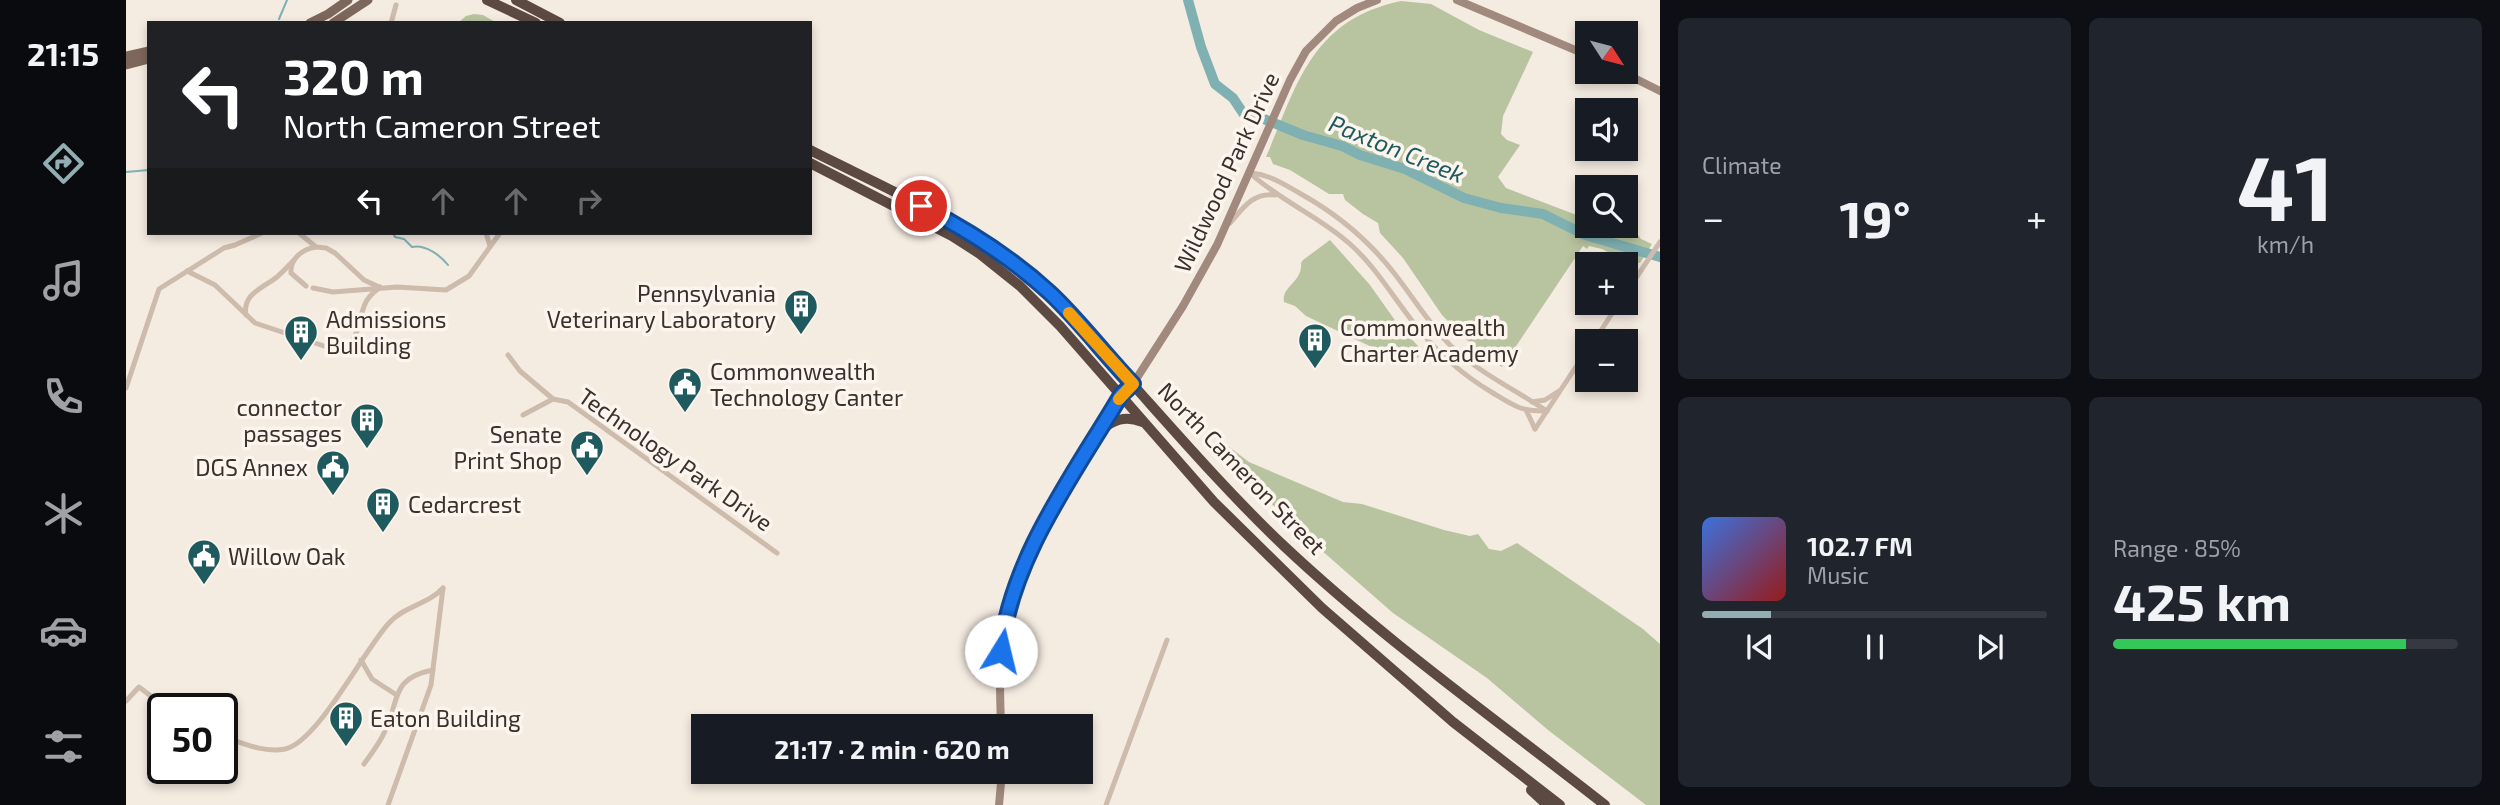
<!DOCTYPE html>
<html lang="en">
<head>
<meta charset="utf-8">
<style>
  body { margin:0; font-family:"Exo 2",sans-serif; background:#20242c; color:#f1f3f6; height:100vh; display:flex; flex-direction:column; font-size:26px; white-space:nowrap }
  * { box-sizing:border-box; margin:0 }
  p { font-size:23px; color:#9ea1a6 }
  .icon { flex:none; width:38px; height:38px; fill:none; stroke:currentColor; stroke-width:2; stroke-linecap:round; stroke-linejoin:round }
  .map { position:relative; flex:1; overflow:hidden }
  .details { display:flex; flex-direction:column; gap:18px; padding:18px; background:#0d0f14; width:840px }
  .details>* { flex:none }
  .banner { position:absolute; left:21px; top:21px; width:665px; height:214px; border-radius:0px; box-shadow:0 4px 10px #0003; background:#202124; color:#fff; overflow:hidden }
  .needle { width:46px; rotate:126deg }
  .fabs { position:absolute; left:1449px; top:21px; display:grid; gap:14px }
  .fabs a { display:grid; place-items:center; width:63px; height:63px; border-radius:0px; background:#171b24; box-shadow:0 4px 10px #0003; font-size:35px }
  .speed { position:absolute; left:21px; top:693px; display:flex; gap:14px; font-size:35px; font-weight:700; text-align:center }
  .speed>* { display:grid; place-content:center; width:91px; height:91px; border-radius:50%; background:#171b24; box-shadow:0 4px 10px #0003; line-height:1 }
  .speed .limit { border:4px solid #111; border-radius:10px; background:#fff; color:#111 }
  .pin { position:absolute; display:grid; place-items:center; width:60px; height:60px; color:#fff; margin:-30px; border:4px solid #fff; border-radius:50%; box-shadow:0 2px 7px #0007 }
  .me { position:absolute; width:77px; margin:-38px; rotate:9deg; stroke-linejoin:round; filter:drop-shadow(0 0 5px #0008) }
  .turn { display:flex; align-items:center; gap:24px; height:147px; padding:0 21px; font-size:32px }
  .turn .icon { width:91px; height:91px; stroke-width:2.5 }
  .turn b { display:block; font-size:49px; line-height:60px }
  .lanes { display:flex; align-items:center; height:66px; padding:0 21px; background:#0003; justify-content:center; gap:35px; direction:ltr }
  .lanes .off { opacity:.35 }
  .big { font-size:52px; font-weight:700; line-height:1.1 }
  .details .card { flex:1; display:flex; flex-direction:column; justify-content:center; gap:10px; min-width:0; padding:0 24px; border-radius:10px; background:#20242c }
  .details .dial { align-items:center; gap:0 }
  .dial b { font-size:91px; line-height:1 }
  .song { display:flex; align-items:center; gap:21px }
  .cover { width:84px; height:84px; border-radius:10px; background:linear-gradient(135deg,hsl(220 70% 55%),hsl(0 70% 35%)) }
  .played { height:7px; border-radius:4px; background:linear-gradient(90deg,#92aeb2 20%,#363941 20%) }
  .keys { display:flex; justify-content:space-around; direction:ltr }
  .heat { display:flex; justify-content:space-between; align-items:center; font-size:38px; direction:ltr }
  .charge { height:10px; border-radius:5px; background:linear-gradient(90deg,#34c759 85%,#363941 0) }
  .details .tiles { flex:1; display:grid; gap:18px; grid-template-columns:repeat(2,1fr) }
  .trip { position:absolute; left:565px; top:714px; width:402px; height:70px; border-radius:0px; background:#171b24; box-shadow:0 4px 10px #0003; font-weight:700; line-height:70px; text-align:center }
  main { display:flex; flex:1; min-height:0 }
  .dock { display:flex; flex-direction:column; width:126px; justify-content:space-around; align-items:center; background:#090b0e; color:#9ea1a6 }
  .dock .icon { width:49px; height:49px }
  .dock .current { color:#92aeb2 }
  .dock b { font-size:32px; color:#f1f3f6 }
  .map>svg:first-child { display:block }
  .green { fill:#b8c4a0 }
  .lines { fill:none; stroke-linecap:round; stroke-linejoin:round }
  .stream { stroke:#7fb0b2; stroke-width:2 }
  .river { stroke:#7fb0b2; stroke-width:10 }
  .street { stroke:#cdbbac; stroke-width:5 }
  .secondary { stroke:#a18a7d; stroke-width:8 }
  .primary { stroke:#7d675c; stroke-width:9 }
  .highway { stroke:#5c4a42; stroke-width:10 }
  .route-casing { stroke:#114b97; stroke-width:18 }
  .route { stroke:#1a73e8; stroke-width:12 }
  .slow { stroke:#f59e0b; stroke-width:12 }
  .labels { text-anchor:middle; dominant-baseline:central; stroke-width:7; stroke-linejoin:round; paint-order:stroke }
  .street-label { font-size:23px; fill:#3b302b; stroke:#fbf5ee }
  .poi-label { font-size:23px; fill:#3b302b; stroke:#fbf5ee; text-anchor:start }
  .water-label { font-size:24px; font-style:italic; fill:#1f5a5e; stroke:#fbf5ee }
</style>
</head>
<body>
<main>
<nav class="dock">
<b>21:15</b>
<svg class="icon current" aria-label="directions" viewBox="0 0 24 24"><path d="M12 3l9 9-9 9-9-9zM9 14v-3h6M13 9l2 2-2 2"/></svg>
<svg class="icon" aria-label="music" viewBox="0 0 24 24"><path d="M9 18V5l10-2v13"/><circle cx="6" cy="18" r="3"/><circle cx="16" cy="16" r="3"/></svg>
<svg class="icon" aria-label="phone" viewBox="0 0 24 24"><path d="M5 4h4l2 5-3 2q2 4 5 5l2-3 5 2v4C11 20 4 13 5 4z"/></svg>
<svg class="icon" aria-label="climate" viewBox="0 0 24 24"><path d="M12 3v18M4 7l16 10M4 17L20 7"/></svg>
<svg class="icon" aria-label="car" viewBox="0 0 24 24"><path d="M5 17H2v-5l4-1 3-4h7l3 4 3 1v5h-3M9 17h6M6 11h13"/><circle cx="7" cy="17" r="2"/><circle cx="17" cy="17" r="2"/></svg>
<svg class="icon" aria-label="filters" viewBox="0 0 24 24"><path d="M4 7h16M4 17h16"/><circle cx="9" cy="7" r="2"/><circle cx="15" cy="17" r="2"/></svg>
</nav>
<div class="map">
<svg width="1534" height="805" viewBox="0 0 1534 805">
  <rect width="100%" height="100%" fill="#f4ebe1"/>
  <!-- green -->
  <g class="green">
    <path d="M1275,1L1305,4L1353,30L1407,52L1377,116L1375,134L1381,140L1394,145L1372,177L1380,188L1461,219V226H1485L1509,231L1515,239L1526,244L1514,263L1497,260L1476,249L1463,246L1461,249L1457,246L1376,367L1350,349L1316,315L1277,258L1254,233L1252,223L1237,214L1219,200L1217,194H1203L1164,170L1147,164L1144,157H1140C1172,82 1186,20 1275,1Z"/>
    <polygon points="348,14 357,15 371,23 332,23 340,16"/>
    <path d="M1204,240L1244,285L1273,326L1294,348L1293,356L1284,365L1180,316L1169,306L1158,302C1155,286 1177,282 1175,263L1177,260Z"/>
    <polygon points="1094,440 1123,462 1217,502 1236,504 1318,530 1344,536 1352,534 1363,549 1375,551 1391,543 1517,629 1534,644 1534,805 1520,805 1422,730 1361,678 1267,613 1178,535 1094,454"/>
  </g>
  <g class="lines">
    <!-- stream -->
    <g class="stream">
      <polyline points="153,19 161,0"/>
      <polyline points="0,172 23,170"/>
      <path d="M267,233L269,237L278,239L286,247C299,244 314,255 322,265"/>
    </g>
    <!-- river -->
    <polyline class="river" points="1062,0 1075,47 1089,84 1107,98 1119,116 1138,119 1177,135 1216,146 1234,155 1279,169 1338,198 1375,208 1417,214 1459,235 1534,257"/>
    <!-- street -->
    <g class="street">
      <polyline points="265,23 270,5"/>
      <path d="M1124,173C1154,201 1193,216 1224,244C1251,268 1268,299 1291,327C1312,353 1338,376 1367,393C1388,406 1396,412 1421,411"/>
      <path d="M1126,173C1144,175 1160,185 1175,194C1211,214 1243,241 1268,273C1287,297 1302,323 1324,345C1353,373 1388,389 1421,411"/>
      <path d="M1104,223C1117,208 1127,192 1149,195"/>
      <polyline points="173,233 190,247 200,248 209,253 238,280 253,287"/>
      <polyline points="360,233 364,246"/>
      <path d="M61,271L89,285L129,323L210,350C234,346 231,322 239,304C242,296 248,292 254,287"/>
      <path d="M180,286L165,273C164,259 176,249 190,247"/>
      <polyline points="187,288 207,292 271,287 320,290 343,276 374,233"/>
      <polyline points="1500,293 1534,242"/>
      <path d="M120,315C116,294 137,288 151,277C157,272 162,266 168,260"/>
      <polyline points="1468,341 1493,303"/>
      <polyline points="382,355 394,371 427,399"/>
      <polyline points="0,388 33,289 98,248 109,245 136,233"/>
      <polyline points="1406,402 1419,400 1433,391"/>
      <polyline points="1401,412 1409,429"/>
      <polyline points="397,415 427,399 442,402 651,553"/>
      <polyline points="1409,429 1461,350"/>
      <polyline points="235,660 246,679 269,694"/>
      <polyline points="0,701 13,687 42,709"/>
      <path d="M96,736C116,743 137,753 159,749C192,742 237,651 263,623C278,606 303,604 317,588"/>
      <path d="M238,764C245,754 254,743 259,731C274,699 265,678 307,670"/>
      <polyline points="262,805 305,685 317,588"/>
      <polyline points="980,805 1041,640"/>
    </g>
    <!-- secondary -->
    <g class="secondary">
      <polyline points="1331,0 1461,55"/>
      <polyline points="1496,72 1534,91"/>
      <path d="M875,726C874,692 872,658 879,624C894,548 955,463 995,395L1007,384L1057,306L1091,245L1164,80L1180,51L1210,21L1231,8L1251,0"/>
      <polyline points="873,805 876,772"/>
    </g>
    <!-- primary -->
    <g class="primary">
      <polyline points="184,23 202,14 222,0"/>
      <polyline points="207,23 242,0"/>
      <polyline points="0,56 23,51"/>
      <polyline points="0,65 23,59"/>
    </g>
    <!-- highway -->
    <g class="highway">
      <polyline points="361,0 410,23"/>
      <polyline points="390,0 434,23"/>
      <path d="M684,150C757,187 836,220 900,273C934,301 962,335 992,368C1046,428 1099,490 1158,546C1258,640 1371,720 1479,805"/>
      <polyline points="684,163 826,236 854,254 894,286 934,326 1088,502 1196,608 1327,722 1434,805"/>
      <path d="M974,431C987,420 999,415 1016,422"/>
      <polyline points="1405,790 1421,805"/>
    </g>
  </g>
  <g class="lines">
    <!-- route casing -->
    <g class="route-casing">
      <path id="route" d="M795,206C842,230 886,258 924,293C954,321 979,355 1007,384L995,395C949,473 884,559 875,651"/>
    </g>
    <!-- route -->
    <use href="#route" class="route"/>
    <!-- slow -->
    <polyline class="slow" points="943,313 1007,384 993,399"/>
  </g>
  <!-- icons -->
  <defs>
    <g id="building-pin" transform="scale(1.75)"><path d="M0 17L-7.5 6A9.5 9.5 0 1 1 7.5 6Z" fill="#1f5a5e" stroke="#fbf5ee"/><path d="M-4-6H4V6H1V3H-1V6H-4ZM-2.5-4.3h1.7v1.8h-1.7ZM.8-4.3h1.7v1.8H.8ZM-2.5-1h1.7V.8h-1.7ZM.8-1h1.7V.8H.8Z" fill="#fff"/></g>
    <g id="civic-pin" transform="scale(1.75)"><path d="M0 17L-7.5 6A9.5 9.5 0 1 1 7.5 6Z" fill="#1f5a5e" stroke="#fbf5ee"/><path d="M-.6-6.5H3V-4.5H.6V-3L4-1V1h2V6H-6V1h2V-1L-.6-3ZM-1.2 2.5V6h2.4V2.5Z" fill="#fff"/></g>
  </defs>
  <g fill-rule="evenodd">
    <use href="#building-pin" x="675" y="306"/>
    <use href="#building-pin" x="175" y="332"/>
    <use href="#building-pin" x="1189" y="340"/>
    <use href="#civic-pin" x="559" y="384"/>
    <use href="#building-pin" x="241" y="420"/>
    <use href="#civic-pin" x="461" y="447"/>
    <use href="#civic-pin" x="207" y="467"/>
    <use href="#building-pin" x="257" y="504"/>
    <use href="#civic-pin" x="78" y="556"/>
    <use href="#building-pin" x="220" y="718"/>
  </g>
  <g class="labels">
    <!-- street labels -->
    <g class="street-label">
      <text transform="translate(1100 172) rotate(-65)">Wildwood Park Drive</text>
      <text transform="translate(550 459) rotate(35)">Technology Park Drive</text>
      <text transform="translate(1116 468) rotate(46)">North Cameron Street</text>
    </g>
    <!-- poi labels -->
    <g class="poi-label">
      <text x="650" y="293" text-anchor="end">Pennsylvania<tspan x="650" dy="26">Veterinary Laboratory</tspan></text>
      <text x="200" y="319">Admissions<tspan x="200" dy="26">Building</tspan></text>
      <text x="1214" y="327">Commonwealth<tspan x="1214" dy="26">Charter Academy</tspan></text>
      <text x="584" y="371">Commonwealth<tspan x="584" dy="26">Technology Canter</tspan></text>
      <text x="216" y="407" text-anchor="end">connector<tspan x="216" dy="26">passages</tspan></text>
      <text x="436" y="434" text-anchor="end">Senate<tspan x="436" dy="26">Print Shop</tspan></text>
      <text x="182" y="467" text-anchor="end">DGS Annex</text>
      <text x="282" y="504">Cedarcrest</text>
      <text x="102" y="556">Willow Oak</text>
      <text x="244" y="718">Eaton Building</text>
    </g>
    <!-- water labels -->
    <g class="water-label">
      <text transform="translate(1271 148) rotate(22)">Paxton Creek</text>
    </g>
  </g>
</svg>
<div class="fabs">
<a><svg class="needle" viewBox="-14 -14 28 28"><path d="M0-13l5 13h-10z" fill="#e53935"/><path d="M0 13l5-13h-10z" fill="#9ea1a6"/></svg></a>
<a><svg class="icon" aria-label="sound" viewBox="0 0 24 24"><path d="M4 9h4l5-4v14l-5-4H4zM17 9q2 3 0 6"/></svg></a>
<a><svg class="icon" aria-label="search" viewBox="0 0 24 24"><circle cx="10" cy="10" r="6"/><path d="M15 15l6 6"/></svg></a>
<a>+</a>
<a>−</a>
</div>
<div class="speed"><div class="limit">50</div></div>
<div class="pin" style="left:795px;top:206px;background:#d93025"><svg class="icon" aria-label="arrive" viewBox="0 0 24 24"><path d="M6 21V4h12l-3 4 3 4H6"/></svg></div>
<svg class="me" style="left:875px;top:651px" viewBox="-20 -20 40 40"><circle r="19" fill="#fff"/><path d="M0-13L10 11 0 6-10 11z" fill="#1a73e8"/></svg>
<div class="trip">21:17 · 2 min · 620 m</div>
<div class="banner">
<div class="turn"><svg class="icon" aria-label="left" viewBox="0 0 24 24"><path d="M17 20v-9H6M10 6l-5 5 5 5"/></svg><div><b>320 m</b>North Cameron Street</div></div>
<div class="lanes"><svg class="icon" aria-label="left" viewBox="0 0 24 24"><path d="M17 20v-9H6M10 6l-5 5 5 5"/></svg><svg class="icon off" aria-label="ahead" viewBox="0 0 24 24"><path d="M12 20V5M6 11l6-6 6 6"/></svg><svg class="icon off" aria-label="ahead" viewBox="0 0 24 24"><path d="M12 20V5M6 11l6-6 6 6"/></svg><svg class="icon off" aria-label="right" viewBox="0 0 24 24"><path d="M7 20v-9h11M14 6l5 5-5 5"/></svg></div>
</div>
</div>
<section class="details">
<div class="tiles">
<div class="card"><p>Climate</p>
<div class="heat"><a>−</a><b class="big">19°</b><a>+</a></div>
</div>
<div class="card dial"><b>41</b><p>km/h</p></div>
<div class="card">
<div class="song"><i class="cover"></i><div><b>102.7 FM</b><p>Music</p></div></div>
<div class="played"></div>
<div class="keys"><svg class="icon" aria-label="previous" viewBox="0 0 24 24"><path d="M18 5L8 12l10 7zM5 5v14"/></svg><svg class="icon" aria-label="pause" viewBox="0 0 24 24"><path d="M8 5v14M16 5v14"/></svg><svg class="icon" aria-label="next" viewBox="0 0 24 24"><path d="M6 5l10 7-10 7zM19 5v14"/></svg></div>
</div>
<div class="card"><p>Range · 85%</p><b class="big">425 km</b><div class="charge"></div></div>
</div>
</section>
</main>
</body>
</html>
